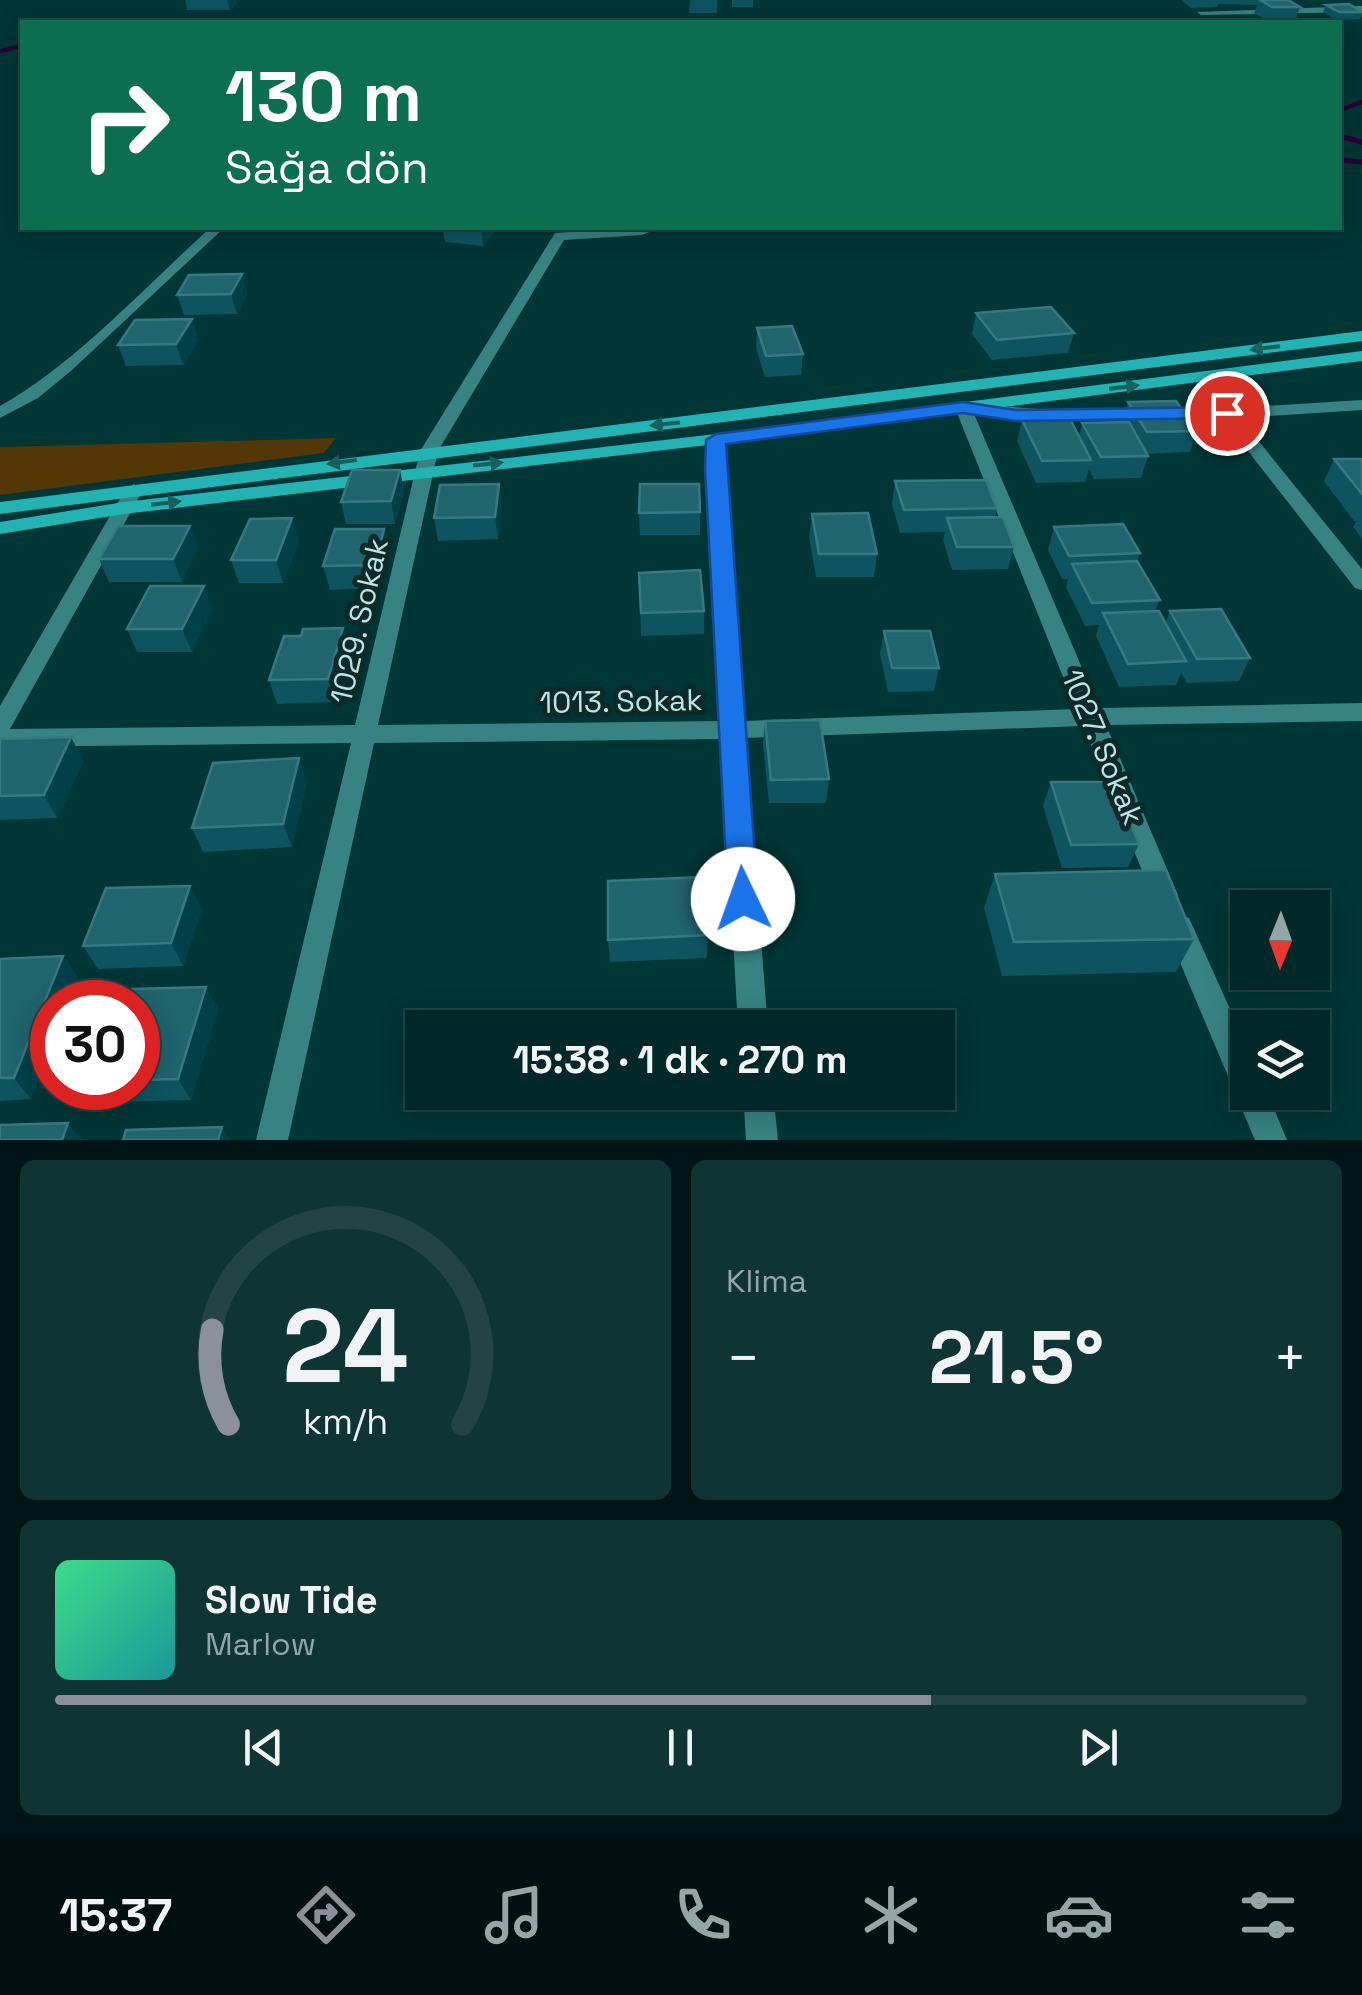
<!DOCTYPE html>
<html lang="tr">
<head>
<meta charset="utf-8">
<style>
  body { margin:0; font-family:"Space Grotesk",sans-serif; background:#0e3434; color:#f1f3f6; height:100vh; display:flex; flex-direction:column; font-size:38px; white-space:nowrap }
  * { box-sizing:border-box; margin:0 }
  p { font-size:32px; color:#95a6a8 }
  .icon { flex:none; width:55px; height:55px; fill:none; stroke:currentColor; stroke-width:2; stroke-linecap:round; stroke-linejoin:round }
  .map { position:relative; height:1140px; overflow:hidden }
  .side { display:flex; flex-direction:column; gap:20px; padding:20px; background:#001616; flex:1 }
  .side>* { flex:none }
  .top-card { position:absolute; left:20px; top:20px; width:1322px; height:210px; border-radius:0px; box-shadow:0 5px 25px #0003,0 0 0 2px #224445; background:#0b6e4f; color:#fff; overflow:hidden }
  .needle { width:65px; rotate:181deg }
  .tools { position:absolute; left:1230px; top:890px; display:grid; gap:20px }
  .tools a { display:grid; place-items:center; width:100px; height:100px; border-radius:0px; background:#002828; box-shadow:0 5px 25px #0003,0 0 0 2px #224445; font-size:50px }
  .speed { position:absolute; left:30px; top:980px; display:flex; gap:20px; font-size:50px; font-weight:700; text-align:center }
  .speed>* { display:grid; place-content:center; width:130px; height:130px; border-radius:50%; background:#002828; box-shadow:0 5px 25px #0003,0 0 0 2px #224445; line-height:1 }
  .speed .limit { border:15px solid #d22; background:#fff; color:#111 }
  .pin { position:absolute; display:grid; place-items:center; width:85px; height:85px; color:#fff; margin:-42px; border:5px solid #fff; border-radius:50%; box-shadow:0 2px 10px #0007 }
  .me { position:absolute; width:110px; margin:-55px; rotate:357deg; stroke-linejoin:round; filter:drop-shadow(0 0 8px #0008) }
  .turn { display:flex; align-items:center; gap:35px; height:210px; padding:0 40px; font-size:45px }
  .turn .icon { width:130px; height:130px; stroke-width:2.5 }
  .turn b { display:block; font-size:70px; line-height:85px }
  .big { font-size:75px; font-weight:800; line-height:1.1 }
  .side .tile { flex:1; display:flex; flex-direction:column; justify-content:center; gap:15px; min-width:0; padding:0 35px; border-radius:15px; background:#0e3434 }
  .side .dial { align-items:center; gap:0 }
  .dial svg { height:260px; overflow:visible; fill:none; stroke:#224445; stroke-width:7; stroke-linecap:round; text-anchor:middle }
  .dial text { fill:#f1f3f6; stroke:none }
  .song { display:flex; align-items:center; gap:30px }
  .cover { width:120px; height:120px; border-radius:15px; background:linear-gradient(135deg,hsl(150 70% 55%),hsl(180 70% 35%)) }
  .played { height:10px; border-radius:5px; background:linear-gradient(90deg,#8c9099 70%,#224445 70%) }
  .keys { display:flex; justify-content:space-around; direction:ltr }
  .heat { display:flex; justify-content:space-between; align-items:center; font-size:55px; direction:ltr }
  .side .tiles { flex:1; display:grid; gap:20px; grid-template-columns:1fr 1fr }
  .tile:last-child { grid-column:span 2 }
  .trip { position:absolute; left:405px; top:1010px; width:550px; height:100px; border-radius:0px; background:#002828; box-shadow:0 5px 25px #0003,0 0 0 2px #224445; font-weight:800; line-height:100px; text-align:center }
  .tabs { display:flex; height:160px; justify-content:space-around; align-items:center; background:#001010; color:#95a6a8 }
  .tabs .icon { width:70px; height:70px }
  .tabs .active { color:#8c9099 }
  .tabs b { font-size:45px; color:#f1f3f6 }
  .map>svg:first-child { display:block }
  .green { fill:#533707 }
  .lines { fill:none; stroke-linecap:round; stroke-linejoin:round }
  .stream-far1 { stroke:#280136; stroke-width:4 }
  .stream { stroke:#280136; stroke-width:5 }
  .street { fill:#378383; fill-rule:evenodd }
  .secondary { fill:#23b3b3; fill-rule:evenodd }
  .wall { fill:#0d5460 }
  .shaded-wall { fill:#004149 }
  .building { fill:#20646e; stroke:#387881; stroke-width:2.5 }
  .oneway { fill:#166160 }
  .route { fill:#1a73e8; stroke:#114b97; stroke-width:2.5 }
  .labels { text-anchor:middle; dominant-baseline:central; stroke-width:10; stroke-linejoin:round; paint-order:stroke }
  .street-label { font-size:30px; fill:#bce5e4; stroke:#0d2a29 }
</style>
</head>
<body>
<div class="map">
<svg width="1362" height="1140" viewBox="0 0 1362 1140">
  <rect width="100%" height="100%" fill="#003636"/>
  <!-- green -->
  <polygon class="green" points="336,438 324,453 0,495 0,447"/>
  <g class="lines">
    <!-- stream-far1 -->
    <g class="stream-far1">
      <polyline points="0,51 22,46"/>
      <polyline points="1340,110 1362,102"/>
    </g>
    <!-- stream -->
    <g class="stream">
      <polyline points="1340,136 1362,142"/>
      <polyline points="1340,160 1362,162"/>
    </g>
    <!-- street -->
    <g class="street">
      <polygon points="1362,6 1362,12 1201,15 1197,12"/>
      <path d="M210,228H224L72,370L38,398L0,418V406C73,366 147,285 210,228Z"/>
      <polygon points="635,228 659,228 642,235 564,240 438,451 378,725 721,721 706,468 707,439 716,434 725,439 724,468 744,721 1076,709 955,408 963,403 1062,411 1216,409 1198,376 1206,371 1212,373 1233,408 1362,400 1362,410 1240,418 1362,569 1362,590 1355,588 1223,419 1062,421 974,414 1099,708 1362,703 1362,721 1106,725 1178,895 1174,903 1165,907 1156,903 1152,895 1083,726 745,738 768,1028 738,1028 722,739 374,743 288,1140 256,1140 351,743 0,747 0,706 125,490 134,484 143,490 10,729 355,725 420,451 555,233"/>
      <polygon points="1179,915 1189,918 1248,1049 1248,1092 1267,1092 1287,1140 1255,1140 1165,927 1169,918"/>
      <polygon points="743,1092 773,1092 778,1140 746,1140"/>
    </g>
    <!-- secondary -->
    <g class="secondary">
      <polygon points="1362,331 1362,341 0,514 0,502"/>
      <polygon points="1362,351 1362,361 716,444 124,514 0,534 0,522 124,502 716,434"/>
    </g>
  </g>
  <!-- wall -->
  <g class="wall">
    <polygon points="185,0 236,0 237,3 230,10 187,10"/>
    <polygon points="690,0 717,0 717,13 689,13"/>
    <rect x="732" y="0" width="21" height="7"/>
    <polygon points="1181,0 1288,0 1300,7 1295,21 1267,21 1254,13 1257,5 1218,4 1217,7 1191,8"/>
    <polygon points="1326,5 1362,12 1362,15 1360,19 1336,20 1323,12"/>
    <polygon points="443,228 496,228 496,229 483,246 445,242"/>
    <polygon points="242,274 247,294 237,314 184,315 177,295"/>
    <polygon points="976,313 1074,333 1068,353 992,360 972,334"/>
    <polygon points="757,328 803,354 801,375 765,377 756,348"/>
    <polygon points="198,340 183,365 126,366 118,345"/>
    <polygon points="1128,402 1197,431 1190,452 1147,454 1148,456 1141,478 1094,479 1089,469 1085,482 1036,483 1017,441 1022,420 1079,436 1082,423 1122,422"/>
    <polygon points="1334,459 1362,459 1362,539 1353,527 1356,521 1354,521 1324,481"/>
    <polygon points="400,470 404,492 395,524 346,524 341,502"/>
    <polygon points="895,481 997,508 995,517 1014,547 1008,569 952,570 943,540 945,532 900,533 892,504"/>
    <polygon points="502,506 498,539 438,541 434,518"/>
    <polygon points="700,512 700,535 640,535 639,513"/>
    <polygon points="812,514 877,554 874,577 816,577 809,537"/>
    <polygon points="190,526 198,548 182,582 109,582 99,559"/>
    <polygon points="1054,527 1140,553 1137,561 1160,600 1155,611 1165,624 1170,611 1250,658 1239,681 1187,683 1181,673 1176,685 1119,687 1096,636 1099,625 1085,626 1066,587 1068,579 1062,579 1048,550"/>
    <polygon points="299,541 283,583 239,583 231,560"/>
    <polygon points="389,551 380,588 330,590 323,566"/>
    <polygon points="639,573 704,611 704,634 641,636"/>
    <polygon points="212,609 192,652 137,652 127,629"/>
    <polygon points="343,628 349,651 335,702 277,704 269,680 301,636"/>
    <polygon points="884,631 939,668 934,691 888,692 880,654"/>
    <polygon points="765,721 829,779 826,803 769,803 763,744"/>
    <polygon points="0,739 83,761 57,818 0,820"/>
    <polygon points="307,782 292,847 203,852 192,828"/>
    <polygon points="1051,782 1139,844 1128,867 1062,868 1043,806"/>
    <polygon points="995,874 1194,939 1176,972 1002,976 984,908"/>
    <polygon points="202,909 183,966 98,969 83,946"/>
    <polygon points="708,935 707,958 610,962 608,940"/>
    <polygon points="63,956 78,979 31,1099 0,1101 0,959"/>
    <polygon points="206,987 218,1009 191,1100 115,1102 105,1088 138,1088 138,1002"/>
  </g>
  <!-- shaded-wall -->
  <g class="shaded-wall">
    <polygon points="227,0 236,0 237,3 230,10"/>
    <polygon points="481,228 496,228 483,246"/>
    <polygon points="242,274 247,294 237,314 231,294"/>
    <polygon points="192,319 198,340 183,365 176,344"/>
    <polygon points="400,470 404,492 395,524 391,501"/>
    <polygon points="499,484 502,506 498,539 495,517"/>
    <polygon points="292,518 299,541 283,583 276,560"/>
    <polygon points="190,526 198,548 182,582 173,559"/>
    <polygon points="384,529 389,551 380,588 375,565"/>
    <polygon points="204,586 212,609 192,652 182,629"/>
    <polygon points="343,628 349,651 335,702 328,679"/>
    <polygon points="71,737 83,761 57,818 44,795"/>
    <polygon points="299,758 307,782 292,847 283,824"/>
    <polygon points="190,886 202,909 183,966 171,943"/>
    <polygon points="63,956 78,979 69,1002 52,1002 52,1044 31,1099 14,1078"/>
    <polygon points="206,987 218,1009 191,1100 178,1079"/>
    <polygon points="68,1123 82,1140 62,1140"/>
    <polygon points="222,1127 230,1140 218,1140"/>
  </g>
  <!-- building -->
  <g class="building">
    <polygon points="1260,0 1288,0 1300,7 1272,7"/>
    <polygon points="1349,4 1362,12 1339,12 1326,5"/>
    <polygon points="697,21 726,21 726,22 698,22"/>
    <polygon points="242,274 231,294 177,295 189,275"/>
    <polygon points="1051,307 1074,333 997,340 976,313"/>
    <polygon points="192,319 176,344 118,345 135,320"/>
    <polygon points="792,326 803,354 766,356 757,328"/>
    <polygon points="1176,401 1197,431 1147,432 1128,402"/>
    <polygon points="1070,419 1091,460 1042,461 1022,420"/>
    <polygon points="1129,422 1148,456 1101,457 1082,423"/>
    <polygon points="1334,459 1362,459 1362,494"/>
    <polygon points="352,470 400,470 391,501 341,502"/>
    <polygon points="986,480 997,508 904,510 895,481"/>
    <polygon points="499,484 495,517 434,518 440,485"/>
    <polygon points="640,484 699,484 700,512 639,513"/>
    <polygon points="868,513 877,554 819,554 812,514"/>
    <polygon points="1003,517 1014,547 957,547 947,518"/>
    <polygon points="292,518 276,560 231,560 250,519"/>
    <polygon points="1123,524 1140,553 1069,556 1054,527"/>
    <polygon points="118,526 190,526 173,559 99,559"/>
    <polygon points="335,529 384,529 375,565 323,566"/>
    <polygon points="1137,561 1160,600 1092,603 1072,564"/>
    <polygon points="700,570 704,611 641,613 639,573"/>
    <polygon points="150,586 204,586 182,629 127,629"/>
    <polygon points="1221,609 1250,658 1197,659 1170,611"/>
    <polygon points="1159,611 1186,661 1128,664 1103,613"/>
    <polygon points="343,628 328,679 269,680 284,636 301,636 303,629"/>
    <polygon points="884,631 930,631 939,668 892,668"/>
    <polygon points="820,720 829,779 771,780 765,721"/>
    <polygon points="71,737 44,795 0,796 0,739"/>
    <polygon points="299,758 283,824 192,828 213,763"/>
    <polygon points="1051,782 1115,782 1139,844 1071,845"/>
    <polygon points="1166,870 1194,939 1014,942 995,874"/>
    <polygon points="703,877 708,935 608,940 608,881"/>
    <polygon points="190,886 171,943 83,946 106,888"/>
    <polygon points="63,956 14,1078 0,1078 0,959"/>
    <polygon points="206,987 178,1079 138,1080 138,1002 127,1002 132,989"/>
    <polygon points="68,1123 62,1140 0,1140 0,1125"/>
    <polygon points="222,1127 218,1140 123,1140 126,1130"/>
  </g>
  <!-- one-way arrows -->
  <defs><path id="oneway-solid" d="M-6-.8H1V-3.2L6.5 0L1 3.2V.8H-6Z" transform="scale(2.5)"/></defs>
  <g class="oneway">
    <use href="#oneway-solid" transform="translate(1265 348) rotate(173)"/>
    <use href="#oneway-solid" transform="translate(1124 387) rotate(-7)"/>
    <use href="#oneway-solid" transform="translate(665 424) rotate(174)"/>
    <use href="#oneway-solid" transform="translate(342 462) rotate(172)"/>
    <use href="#oneway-solid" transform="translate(488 464) rotate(-6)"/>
    <use href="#oneway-solid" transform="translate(166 503) rotate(-7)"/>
  </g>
  <!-- route -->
  <polygon class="route" points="963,402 1016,410 1227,407 1237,413 1227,418 1016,421 963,413 726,444 758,899 753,909 743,913 732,909 728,899 705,468 706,440 716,434"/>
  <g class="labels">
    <!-- street labels -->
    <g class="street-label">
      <text transform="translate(359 621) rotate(-77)">1029. Sokak</text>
      <text transform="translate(621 701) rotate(-1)">1013. Sokak</text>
      <text transform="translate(1103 747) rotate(67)">1027. Sokak</text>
    </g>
  </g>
</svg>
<div class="tools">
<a><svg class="needle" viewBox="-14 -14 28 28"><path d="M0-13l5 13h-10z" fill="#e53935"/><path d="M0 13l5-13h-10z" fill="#95a6a8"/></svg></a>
<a><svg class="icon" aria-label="layers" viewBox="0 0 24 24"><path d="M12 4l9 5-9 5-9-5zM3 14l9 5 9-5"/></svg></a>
</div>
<div class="speed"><div class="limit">30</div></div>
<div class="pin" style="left:1227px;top:413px;background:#d93025"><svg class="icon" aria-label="arrive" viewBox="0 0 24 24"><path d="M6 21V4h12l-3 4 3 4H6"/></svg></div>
<svg class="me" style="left:743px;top:899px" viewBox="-20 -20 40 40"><circle r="19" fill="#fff"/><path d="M0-13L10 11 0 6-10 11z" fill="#1a73e8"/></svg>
<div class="trip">15:38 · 1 dk · 270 m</div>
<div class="top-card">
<div class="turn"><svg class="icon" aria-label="right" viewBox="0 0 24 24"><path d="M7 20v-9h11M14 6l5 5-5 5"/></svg><div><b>130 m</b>Sağa dön</div></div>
</div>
</div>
<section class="side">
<div class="tiles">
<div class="tile dial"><svg viewBox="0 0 100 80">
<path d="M14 69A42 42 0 1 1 86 69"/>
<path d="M14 69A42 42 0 0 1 9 40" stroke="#8c9099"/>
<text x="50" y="56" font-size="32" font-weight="700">24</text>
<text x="50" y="72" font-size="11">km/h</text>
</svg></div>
<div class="tile"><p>Klima</p>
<div class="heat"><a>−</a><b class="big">21.5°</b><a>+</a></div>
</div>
<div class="tile">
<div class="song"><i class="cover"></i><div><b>Slow Tide</b><p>Marlow</p></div></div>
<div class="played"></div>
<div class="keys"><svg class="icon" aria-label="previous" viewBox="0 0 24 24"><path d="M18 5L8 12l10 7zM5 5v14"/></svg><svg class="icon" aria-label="pause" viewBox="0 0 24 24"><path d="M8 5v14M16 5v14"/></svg><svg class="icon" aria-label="next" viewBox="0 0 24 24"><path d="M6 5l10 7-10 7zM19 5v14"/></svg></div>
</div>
</div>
</section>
<nav class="tabs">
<b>15:37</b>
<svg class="icon active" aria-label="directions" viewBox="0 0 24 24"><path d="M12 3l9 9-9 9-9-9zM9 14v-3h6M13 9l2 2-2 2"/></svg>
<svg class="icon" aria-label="music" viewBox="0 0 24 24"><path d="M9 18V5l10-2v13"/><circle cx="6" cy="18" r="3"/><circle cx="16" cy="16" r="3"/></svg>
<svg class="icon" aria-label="phone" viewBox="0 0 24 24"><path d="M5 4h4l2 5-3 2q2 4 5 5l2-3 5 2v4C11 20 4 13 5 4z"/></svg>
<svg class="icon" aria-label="climate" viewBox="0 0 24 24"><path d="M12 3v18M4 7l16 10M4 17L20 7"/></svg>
<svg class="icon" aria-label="car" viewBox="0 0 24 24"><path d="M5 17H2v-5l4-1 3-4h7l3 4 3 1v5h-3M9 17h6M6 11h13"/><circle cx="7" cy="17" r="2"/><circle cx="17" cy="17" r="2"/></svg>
<svg class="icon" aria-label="filters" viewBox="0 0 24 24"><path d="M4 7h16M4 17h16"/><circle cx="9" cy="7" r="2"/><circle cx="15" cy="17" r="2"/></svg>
</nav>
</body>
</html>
